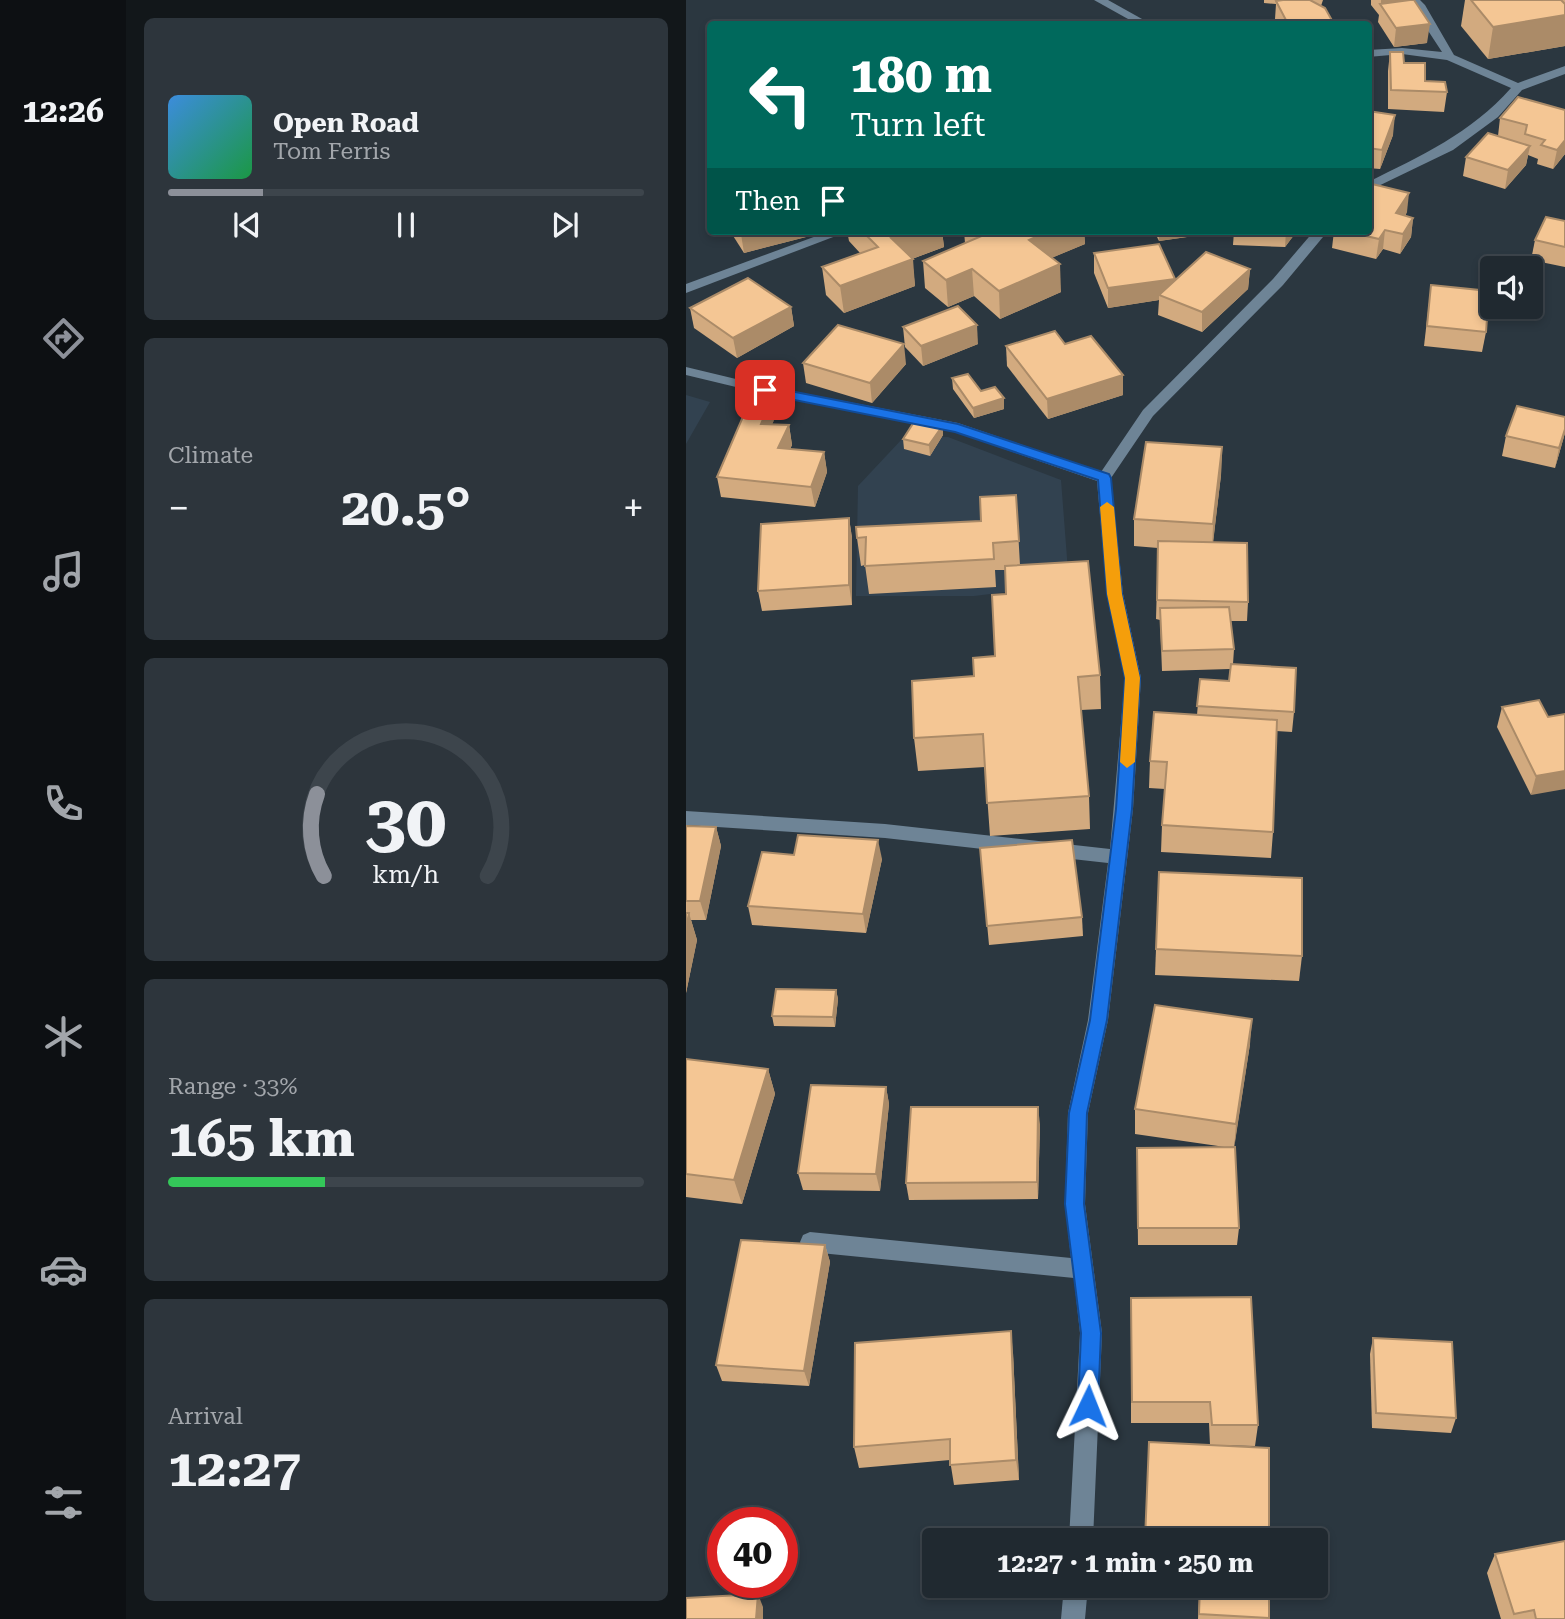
<!DOCTYPE html>
<html lang="en">
<head>
<meta charset="utf-8">
<style>
  body { margin:0; font-family:"Roboto Serif",serif; background:#2d353c; color:#f1f3f6; height:100vh; display:flex; flex-direction:column; font-size:26px; white-space:nowrap }
  * { box-sizing:border-box; margin:0 }
  p { font-size:23px; color:#a2a6ab }
  .icon { flex:none; width:38px; height:38px; fill:none; stroke:currentColor; stroke-width:2; stroke-linecap:round; stroke-linejoin:round }
  .map { position:relative; flex:1; overflow:hidden }
  .details { display:flex; flex-direction:column; gap:18px; padding:18px; background:#12171a; width:560px }
  .details>* { flex:none }
  .guide { position:absolute; left:21px; top:21px; width:665px; height:214px; border-radius:7px; box-shadow:0 4px 10px #0003,0 0 0 2px #3d454c; background:#00695c; color:#fff; overflow:hidden }
  .tools { position:absolute; left:794px; top:256px; display:grid; gap:14px }
  .tools a { display:grid; place-items:center; width:63px; height:63px; border-radius:7px; background:#202930; box-shadow:0 4px 10px #0003,0 0 0 2px #3d454c; font-size:35px }
  .speed { position:absolute; left:21px; top:1507px; display:flex; gap:14px; font-size:35px; font-weight:700; text-align:center }
  .speed>* { display:grid; place-content:center; width:91px; height:91px; border-radius:50%; background:#202930; box-shadow:0 4px 10px #0003,0 0 0 2px #3d454c; line-height:1 }
  .speed .limit { border:10px solid #d22; background:#fff; color:#111 }
  .pin { position:absolute; display:grid; place-items:center; width:60px; height:60px; color:#fff; margin:-30px; border-radius:14px; box-shadow:0 4px 10px #0006 }
  .me { position:absolute; width:77px; margin:-38px; rotate:2deg; stroke-linejoin:round; filter:drop-shadow(0 0 5px #0008) }
  .turn { display:flex; align-items:center; gap:24px; height:147px; padding:0 28px; font-size:32px }
  .turn .icon { width:91px; height:91px; stroke-width:2.5 }
  .turn b { display:block; font-size:49px; line-height:60px }
  .then { display:flex; align-items:center; height:66px; padding:0 28px; background:#0003; gap:14px; font-size:26px }
  .big { font-size:52px; font-weight:700; line-height:1.1 }
  .details .widget { flex:1; display:flex; flex-direction:column; justify-content:center; gap:10px; min-width:0; padding:0 24px; border-radius:10px; background:#2d353c }
  .details .dial { align-items:center; gap:0 }
  .dial svg { height:182px; overflow:visible; fill:none; stroke:#3d454c; stroke-width:7; stroke-linecap:round; text-anchor:middle }
  .dial text { fill:#f1f3f6; stroke:none }
  .song { display:flex; align-items:center; gap:21px }
  .cover { width:84px; height:84px; border-radius:10px; background:linear-gradient(135deg,hsl(210 70% 55%),hsl(140 70% 35%)) }
  .played { height:7px; border-radius:4px; background:linear-gradient(90deg,#8c9099 20%,#3d454c 20%) }
  .keys { display:flex; justify-content:space-around; direction:ltr }
  .heat { display:flex; justify-content:space-between; align-items:center; font-size:38px; direction:ltr }
  .charge { height:10px; border-radius:5px; background:linear-gradient(90deg,#34c759 33%,#3d454c 0) }
  .trip { position:absolute; left:236px; top:1528px; width:406px; height:70px; border-radius:7px; background:#202930; box-shadow:0 4px 10px #0003,0 0 0 2px #3d454c; font-weight:700; line-height:70px; text-align:center }
  main { display:flex; flex:1; min-height:0 }
  .menu { display:flex; flex-direction:column; width:126px; justify-content:space-around; align-items:center; background:#0d1013; color:#a2a6ab }
  .menu .icon { width:49px; height:49px }
  .menu .selected { color:#8c9099 }
  .menu b { font-size:32px; color:#f1f3f6 }
  .map>svg:first-child { display:block }
  .built { fill:#324250 }
  .lines { fill:none; stroke-linecap:round; stroke-linejoin:round }
  .minor { fill:#6e8496; fill-rule:evenodd }
  .wall { fill:#d2aa7f }
  .shaded-wall { fill:#ab8b68 }
  .building { fill:#f4c694; stroke:#ab8b68; stroke-width:2 }
  .route { fill:#1a73e8; stroke:#114b97; stroke-width:2 }
  .slow { fill:#f59e0b }
</style>
</head>
<body>
<main>
<nav class="menu">
<b>12:26</b>
<svg class="icon selected" aria-label="directions" viewBox="0 0 24 24"><path d="M12 3l9 9-9 9-9-9zM9 14v-3h6M13 9l2 2-2 2"/></svg>
<svg class="icon" aria-label="music" viewBox="0 0 24 24"><path d="M9 18V5l10-2v13"/><circle cx="6" cy="18" r="3"/><circle cx="16" cy="16" r="3"/></svg>
<svg class="icon" aria-label="phone" viewBox="0 0 24 24"><path d="M5 4h4l2 5-3 2q2 4 5 5l2-3 5 2v4C11 20 4 13 5 4z"/></svg>
<svg class="icon" aria-label="climate" viewBox="0 0 24 24"><path d="M12 3v18M4 7l16 10M4 17L20 7"/></svg>
<svg class="icon" aria-label="car" viewBox="0 0 24 24"><path d="M5 17H2v-5l4-1 3-4h7l3 4 3 1v5h-3M9 17h6M6 11h13"/><circle cx="7" cy="17" r="2"/><circle cx="17" cy="17" r="2"/></svg>
<svg class="icon" aria-label="filters" viewBox="0 0 24 24"><path d="M4 7h16M4 17h16"/><circle cx="9" cy="7" r="2"/><circle cx="15" cy="17" r="2"/></svg>
</nav>
<section class="details">
<div class="widget">
<div class="song"><i class="cover"></i><div><b>Open Road</b><p>Tom Ferris</p></div></div>
<div class="played"></div>
<div class="keys"><svg class="icon" aria-label="previous" viewBox="0 0 24 24"><path d="M18 5L8 12l10 7zM5 5v14"/></svg><svg class="icon" aria-label="pause" viewBox="0 0 24 24"><path d="M8 5v14M16 5v14"/></svg><svg class="icon" aria-label="next" viewBox="0 0 24 24"><path d="M6 5l10 7-10 7zM19 5v14"/></svg></div>
</div>
<div class="widget"><p>Climate</p>
<div class="heat"><a>−</a><b class="big">20.5°</b><a>+</a></div>
</div>
<div class="widget dial"><svg viewBox="0 0 100 80">
<path d="M14 69A42 42 0 1 1 86 69"/>
<path d="M14 69A42 42 0 0 1 11 33" stroke="#8c9099"/>
<text x="50" y="56" font-size="32" font-weight="700">30</text>
<text x="50" y="72" font-size="11">km/h</text>
</svg></div>
<div class="widget"><p>Range · 33%</p><b class="big">165 km</b><div class="charge"></div></div>
<div class="widget"><p>Arrival</p><b class="big">12:27</b></div>
</section>
<div class="map">
<svg width="879" height="1619" viewBox="0 0 879 1619">
  <rect width="100%" height="100%" fill="#2b3740"/>
  <!-- built -->
  <g class="built">
    <polygon points="0,395 24,402 0,444"/>
    <polygon points="262,437 375,480 383,584 288,596 170,596 172,486 217,438"/>
  </g>
  <g class="lines">
    <!-- minor -->
    <g class="minor">
      <polygon points="408,0 422,0 465,24 451,24"/>
      <path d="M722,0H734L739,5L768,55L832,83L879,66V74L836,90L812,117L767,150L682,191V182C735,156 785,133 825,88L761,60L716,54L682,57V50L716,48L756,52Z"/>
      <polygon points="144,231 163,231 0,293 0,284"/>
      <polygon points="628,231 642,231 597,285 467,416 425,478 437,594 455,678 447,809 422,1020 402,1113 399,1204 416,1333 407,1540 383,1540 394,1333 388,1278 124,1252 117,1249 114,1242 117,1235 124,1232 385,1258 379,1204 382,1113 402,1020 422,863 199,838 0,825 0,811 199,824 424,849 439,678 421,594 411,481 269,432 79,394 0,375 0,367 79,386 272,423 415,472 457,410 587,279"/>
      <polygon points="378,1586 402,1586 399,1619 375,1619"/>
    </g>
  </g>
  <!-- wall -->
  <g class="wall">
    <polygon points="578,0 637,0 635,6 648,24 592,24 589,19 590,4 578,3"/>
    <polygon points="685,0 728,0 741,43 708,47 692,22 693,15 685,5"/>
    <polygon points="779,0 879,0 879,46 802,59 775,26"/>
    <polygon points="704,52 718,63 739,81 761,92 758,112 702,109 702,71"/>
    <polygon points="879,110 879,154 867,169 851,164 852,159 842,155 840,165 819,189 777,176 780,157 812,136 814,118"/>
    <polygon points="682,111 707,135 694,169 682,168"/>
    <polygon points="721,212 719,216 727,218 725,237 714,254 697,249 690,259 646,248 648,231 682,231"/>
    <polygon points="879,221 879,267 845,260 849,240"/>
    <polygon points="44,231 119,231 120,237 58,253"/>
    <polygon points="161,231 256,231 258,247 226,259 229,286 158,313 140,295 136,267 174,253 163,241"/>
    <polygon points="278,231 398,231 399,244 365,258 375,292 314,319 288,296 262,307 239,288 237,261 279,243"/>
    <polygon points="468,231 508,231 508,236 473,241"/>
    <polygon points="548,231 611,231 599,247 547,245"/>
    <polygon points="408,253 488,281 564,269 562,289 516,332 472,315 473,300 422,308 408,273"/>
    <polygon points="745,285 800,332 796,352 738,346"/>
    <polygon points="105,307 108,326 51,358 8,328 4,308"/>
    <polygon points="217,327 292,344 237,366 219,347"/>
    <polygon points="379,344 437,375 437,395 362,419 321,366 320,346"/>
    <polygon points="117,363 220,364 186,403 120,383"/>
    <polygon points="266,378 295,391 318,398 318,409 288,418 267,389"/>
    <polygon points="879,417 879,433 869,468 816,456 820,436"/>
    <polygon points="88,420 86,424 103,425 106,445 104,449 138,452 141,472 129,507 35,497 31,477"/>
    <polygon points="257,425 257,435 244,456 218,449 217,439"/>
    <polygon points="536,447 535,475 527,542 562,602 561,621 545,621 548,649 547,664 608,712 606,732 590,731 587,832 585,858 475,852 476,825 479,789 463,788 464,761 511,715 514,679 543,681 544,669 476,671 474,620 470,619 472,548 448,546 448,519"/>
    <polygon points="330,495 334,565 414,675 415,709 395,710 403,796 404,829 304,836 299,767 232,771 228,738 309,656 320,594 319,570 309,570 310,587 183,594 179,565 175,566 171,538 295,521"/>
    <polygon points="163,518 166,538 166,605 76,611 72,591"/>
    <polygon points="816,707 862,717 879,714 845,795 811,727"/>
    <polygon points="0,826 30,827 35,846 20,920 5,920 11,940 0,993"/>
    <polygon points="294,848 396,917 397,936 303,945"/>
    <polygon points="108,855 196,859 180,933 66,925 62,906"/>
    <polygon points="470,949 616,956 613,981 469,975"/>
    <polygon points="150,990 152,999 149,1027 88,1026 86,1016"/>
    <polygon points="564,1044 548,1147 553,1228 551,1245 452,1245 451,1165 539,1147 449,1134 449,1109"/>
    <polygon points="0,1059 82,1069 89,1094 56,1204 0,1197"/>
    <polygon points="200,1087 203,1104 194,1191 117,1190 112,1173"/>
    <polygon points="354,1124 352,1199 223,1200 220,1183"/>
    <polygon points="139,1245 144,1262 123,1386 36,1381 30,1365"/>
    <polygon points="445,1298 572,1425 569,1446 524,1445 523,1423 445,1423"/>
    <polygon points="687,1338 770,1418 765,1433 686,1428 684,1354"/>
    <polygon points="327,1353 333,1480 268,1485 264,1460 173,1468 168,1447"/>
    <polygon points="809,1554 879,1619 815,1619 801,1573"/>
    <polygon points="457,1586 583,1586 583,1619 512,1619 513,1595 457,1592"/>
  </g>
  <!-- shaded-wall -->
  <g class="shaded-wall">
    <polygon points="695,0 726,0 695,4"/>
    <polygon points="879,15 879,46 802,59 807,27"/>
    <polygon points="744,24 741,43 708,47 710,28"/>
    <polygon points="709,115 707,135 694,169 696,150"/>
    <polygon points="879,140 879,154 867,169 871,150"/>
    <polygon points="844,146 840,165 819,189 822,170"/>
    <polygon points="723,193 721,212 708,233 710,213"/>
    <polygon points="727,218 725,237 714,254 717,234"/>
    <polygon points="699,230 697,249 690,259 693,239"/>
    <polygon points="65,231 119,231 120,237 58,253 55,234"/>
    <polygon points="225,231 256,231 258,247 212,264 227,259 229,286 158,313 154,286 205,238"/>
    <polygon points="363,231 398,231 399,244 344,267 343,240"/>
    <polygon points="473,231 508,231 508,236 473,241"/>
    <polygon points="600,231 611,231 599,247"/>
    <polygon points="374,264 375,292 314,319 313,291"/>
    <polygon points="286,269 288,296 262,307 260,280"/>
    <polygon points="564,269 562,289 516,332 516,312"/>
    <polygon points="489,279 488,298 473,295 473,300 422,308 422,288"/>
    <polygon points="105,307 108,326 51,358 47,338"/>
    <polygon points="291,325 292,344 237,366 235,346"/>
    <polygon points="218,344 220,364 186,403 184,383"/>
    <polygon points="437,375 437,395 362,419 361,399"/>
    <polygon points="318,398 318,409 288,418 287,408"/>
    <polygon points="85,400 88,420 78,444 75,424"/>
    <polygon points="103,425 106,445 95,468 92,448"/>
    <polygon points="257,425 257,435 244,456 243,445"/>
    <polygon points="879,429 879,433 869,468 873,448"/>
    <polygon points="536,447 535,475 526,552 527,524"/>
    <polygon points="138,452 141,472 129,507 125,487"/>
    <polygon points="163,518 166,538 166,605 163,585"/>
    <polygon points="879,771 879,789 845,795 850,776"/>
    <polygon points="30,827 35,846 20,920 14,901"/>
    <polygon points="192,840 196,859 180,933 177,914"/>
    <polygon points="3,913 11,940 0,993 0,929"/>
    <polygon points="150,990 152,999 149,1027 147,1017"/>
    <polygon points="566,1019 564,1044 548,1149 550,1124"/>
    <polygon points="82,1069 89,1094 56,1204 48,1180"/>
    <polygon points="200,1087 203,1104 194,1191 190,1174"/>
    <polygon points="352,1107 354,1124 352,1199 351,1182"/>
    <polygon points="139,1245 144,1262 123,1386 118,1371"/>
    <polygon points="325,1331 327,1353 333,1480 330,1460"/>
    <polygon points="72,1594 77,1607 77,1619 70,1619"/>
  </g>
  <!-- building -->
  <g class="building">
    <polygon points="597,0 624,0 639,8 648,24 602,24 590,1"/>
    <polygon points="724,0 728,0 744,24 710,28 694,4"/>
    <polygon points="785,0 875,0 879,4 879,15 807,27"/>
    <polygon points="704,52 717,52 718,63 739,63 739,81 759,82 761,92 705,90"/>
    <polygon points="832,97 879,110 879,140 871,150 855,145 859,140 839,134 841,125 814,118"/>
    <polygon points="682,111 709,115 696,150 682,148"/>
    <polygon points="802,133 844,146 822,170 780,157"/>
    <polygon points="682,183 723,193 710,213 727,218 717,234 699,230 693,239 659,231 682,231"/>
    <polygon points="860,217 879,221 879,247 849,240"/>
    <polygon points="53,231 65,231 55,234"/>
    <polygon points="176,231 225,231 205,238 227,259 154,286 136,267 192,247"/>
    <polygon points="293,231 363,231 343,240 374,264 313,291 286,269 260,280 237,261 298,235"/>
    <polygon points="473,244 489,279 422,288 408,253"/>
    <polygon points="520,252 564,269 516,312 473,295"/>
    <polygon points="62,278 105,307 47,338 4,308"/>
    <polygon points="745,285 803,291 800,332 741,326"/>
    <polygon points="272,306 291,325 235,346 217,327"/>
    <polygon points="152,325 218,344 184,383 117,363"/>
    <polygon points="369,331 379,344 405,336 437,375 361,399 320,346"/>
    <polygon points="282,374 295,391 309,387 318,398 287,408 266,378"/>
    <polygon points="65,398 85,400 75,424 103,425 92,448 138,452 125,487 31,477"/>
    <polygon points="831,406 879,417 879,429 873,448 820,436"/>
    <polygon points="230,419 257,425 243,445 217,439"/>
    <polygon points="460,442 536,447 527,524 448,519"/>
    <polygon points="330,495 333,541 307,543 308,559 179,566 180,537 171,538 170,527 295,521 294,497"/>
    <polygon points="163,518 163,585 72,591 75,524"/>
    <polygon points="472,541 561,543 562,602 471,600"/>
    <polygon points="402,561 414,675 392,677 403,796 301,803 297,734 228,738 226,681 288,676 287,658 309,656 306,595 320,594 319,566"/>
    <polygon points="543,607 548,649 476,651 474,608"/>
    <polygon points="545,664 610,668 608,712 511,706 514,679 543,681"/>
    <polygon points="853,700 862,717 879,714 879,771 850,776 816,707"/>
    <polygon points="468,712 591,720 587,832 476,825 481,762 464,761"/>
    <polygon points="0,826 30,827 14,901 0,901"/>
    <polygon points="112,835 192,840 177,914 62,906 76,852 108,855"/>
    <polygon points="386,840 396,917 301,926 294,848"/>
    <polygon points="473,872 616,878 616,956 470,949"/>
    <polygon points="0,913 3,913 0,929"/>
    <polygon points="90,989 150,990 147,1017 86,1016"/>
    <polygon points="469,1005 566,1019 550,1124 449,1109"/>
    <polygon points="0,1059 82,1069 48,1180 0,1174"/>
    <polygon points="125,1085 200,1087 190,1174 112,1173"/>
    <polygon points="225,1107 352,1107 351,1182 220,1183"/>
    <polygon points="549,1147 553,1228 452,1228 451,1148"/>
    <polygon points="55,1240 139,1245 118,1371 30,1365"/>
    <polygon points="565,1297 572,1425 526,1425 524,1402 446,1402 445,1298"/>
    <polygon points="325,1331 330,1460 264,1465 264,1439 168,1447 169,1343"/>
    <polygon points="687,1338 766,1342 770,1418 690,1413"/>
    <polygon points="463,1442 583,1448 583,1540 459,1540"/>
    <polygon points="879,1541 879,1619 850,1619 848,1610 828,1614 809,1554"/>
    <polygon points="514,1586 583,1586 583,1618 513,1614"/>
    <polygon points="72,1594 70,1619 0,1619 0,1598"/>
  </g>
  <!-- route -->
  <polygon class="route" points="79,386 272,424 423,474 425,478 436,594 454,678 446,809 421,1020 401,1113 398,1204 415,1333 412,1406 409,1413 402,1416 395,1413 392,1406 395,1333 379,1204 383,1113 404,1020 430,809 439,678 421,594 412,480 269,432 74,393 72,390"/>
  <!-- slow -->
  <polygon class="slow" points="421,502 428,507 436,594 454,678 449,762 441,768 434,762 439,678 421,594 414,507"/>
</svg>
<div class="tools">
<a><svg class="icon" aria-label="sound" viewBox="0 0 24 24"><path d="M4 9h4l5-4v14l-5-4H4zM17 9q2 3 0 6"/></svg></a>
</div>
<div class="speed"><div class="limit">40</div></div>
<div class="pin" style="left:79px;top:390px;background:#d93025"><svg class="icon" aria-label="arrive" viewBox="0 0 24 24"><path d="M6 21V4h12l-3 4 3 4H6"/></svg></div>
<svg class="me" style="left:402px;top:1406px" viewBox="-20 -20 40 40"><path d="M0-17L14 15 0 8-14 15z" fill="#1a73e8" stroke="#fff" stroke-width="4"/></svg>
<div class="trip">12:27 · 1 min · 250 m</div>
<div class="guide">
<div class="turn"><svg class="icon" aria-label="left" viewBox="0 0 24 24"><path d="M17 20v-9H6M10 6l-5 5 5 5"/></svg><div><b>180 m</b>Turn left</div></div>
<div class="then">Then<svg class="icon" aria-label="arrive" viewBox="0 0 24 24"><path d="M6 21V4h12l-3 4 3 4H6"/></svg></div>
</div>
</div>
</main>
</body>
</html>
